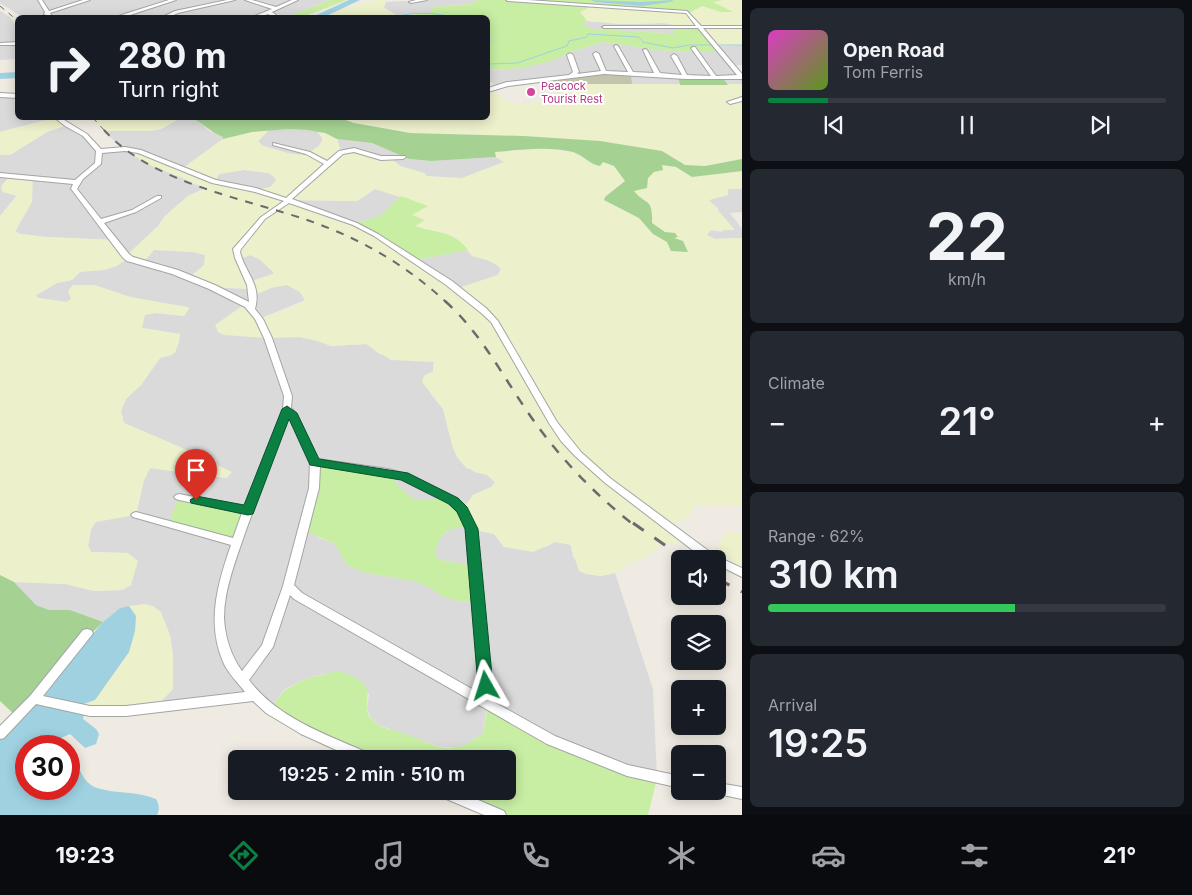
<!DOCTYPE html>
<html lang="en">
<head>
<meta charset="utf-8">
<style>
  body { margin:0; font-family:Inter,sans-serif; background:#242831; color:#f1f3f6; height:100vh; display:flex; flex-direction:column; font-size:19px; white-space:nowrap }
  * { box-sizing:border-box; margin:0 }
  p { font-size:16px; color:#9ea1a6 }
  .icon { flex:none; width:28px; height:28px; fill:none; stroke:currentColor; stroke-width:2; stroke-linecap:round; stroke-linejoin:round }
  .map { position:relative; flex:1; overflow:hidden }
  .drawer { display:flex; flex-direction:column; gap:8px; padding:8px; background:#0d0f14; width:450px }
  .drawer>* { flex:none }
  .hud { position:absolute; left:15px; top:15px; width:475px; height:105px; border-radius:8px; box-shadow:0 2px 12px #0003; background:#171b24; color:#f1f3f6; overflow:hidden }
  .tools { position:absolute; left:671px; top:550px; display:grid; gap:10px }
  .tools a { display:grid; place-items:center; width:55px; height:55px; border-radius:8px; background:#171b24; box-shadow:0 2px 12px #0003; font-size:25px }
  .speed { position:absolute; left:15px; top:735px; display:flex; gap:10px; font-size:25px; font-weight:700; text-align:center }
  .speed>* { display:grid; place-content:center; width:65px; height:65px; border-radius:50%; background:#171b24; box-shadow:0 2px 12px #0003; line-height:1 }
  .speed .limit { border:8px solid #d22; background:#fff; color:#111 }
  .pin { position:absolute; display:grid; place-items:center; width:42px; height:42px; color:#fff; margin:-51px -21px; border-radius:50% 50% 50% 0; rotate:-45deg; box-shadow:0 0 5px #0007 }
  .pin .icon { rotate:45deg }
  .me { position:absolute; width:55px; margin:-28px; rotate:354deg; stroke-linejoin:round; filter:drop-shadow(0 0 4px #0008) }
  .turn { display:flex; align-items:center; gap:18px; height:105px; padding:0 20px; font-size:22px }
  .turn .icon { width:65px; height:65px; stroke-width:2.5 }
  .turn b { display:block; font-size:35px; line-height:42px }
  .big { font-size:38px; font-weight:600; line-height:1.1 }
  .drawer .tile { flex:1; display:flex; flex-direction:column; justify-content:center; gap:8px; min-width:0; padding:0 18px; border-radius:8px; background:#242831 }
  .drawer .dial { align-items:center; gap:0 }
  .dial b { font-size:65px; line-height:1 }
  .song { display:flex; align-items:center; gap:15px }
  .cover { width:60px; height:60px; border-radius:8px; background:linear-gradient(135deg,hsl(310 70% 55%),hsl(90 70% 35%)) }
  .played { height:5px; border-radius:2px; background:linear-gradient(90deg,#0b8043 15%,#363941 15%) }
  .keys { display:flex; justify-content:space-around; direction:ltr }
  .heat { display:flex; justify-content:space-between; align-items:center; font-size:28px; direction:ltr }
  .charge { height:8px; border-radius:4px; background:linear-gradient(90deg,#34c759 62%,#363941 0) }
  .trip { position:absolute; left:228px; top:750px; width:288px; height:50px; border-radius:8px; background:#171b24; box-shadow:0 2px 12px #0003; font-weight:600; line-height:50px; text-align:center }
  .tab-bar { display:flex; height:80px; justify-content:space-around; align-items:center; background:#090b0e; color:#9ea1a6 }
  .tab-bar .icon { width:35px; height:35px }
  .tab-bar .selected { color:#0b8043 }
  .tab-bar b { font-size:22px; color:#f1f3f6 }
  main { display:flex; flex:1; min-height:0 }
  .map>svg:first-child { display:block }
  .residential { fill:#dbdada }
  .construction { fill:#c4c4ad }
  .farmland { fill:#ecf0cb; fill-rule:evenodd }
  .grass { fill:#c7eea3 }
  .forest { fill:#a5d293 }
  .water { fill:#9fd1e0 }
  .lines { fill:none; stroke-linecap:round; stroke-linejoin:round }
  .stream { stroke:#9fd1e0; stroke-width:1 }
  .river { fill:#9fd1e0; fill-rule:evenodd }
  .minor-casing { stroke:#a4a4a4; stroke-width:2 }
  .minor { fill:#fff; fill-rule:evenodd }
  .rail-far3 { stroke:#6b6b6b; stroke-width:1; stroke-dasharray:5.5 5.5; stroke-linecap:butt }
  .rail-far2 { stroke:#6b6b6b; stroke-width:2; stroke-dasharray:8 8; stroke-linecap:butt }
  .rail-far1 { stroke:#6b6b6b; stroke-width:2.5; stroke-dasharray:10 10; stroke-linecap:butt }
  .rail { stroke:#6b6b6b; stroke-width:3; stroke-dasharray:13 13; stroke-linecap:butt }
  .route { fill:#0b8043; stroke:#07532c }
  .hotel-dot { fill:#d1479c; stroke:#fff; stroke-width:2 }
  .labels { text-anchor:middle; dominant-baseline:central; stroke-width:4; stroke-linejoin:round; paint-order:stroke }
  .far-hotel-label { font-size:11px; fill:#b23c85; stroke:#fff; text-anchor:start }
</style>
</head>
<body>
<main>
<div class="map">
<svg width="742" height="815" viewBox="0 0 742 815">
  <rect width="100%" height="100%" fill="#efebe2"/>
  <!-- residential -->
  <g class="residential">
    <polygon points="0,0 293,0 269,10 268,12 276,18 22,17 0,3"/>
    <polygon points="300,0 330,0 288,17 283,17 274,12"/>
    <polygon points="425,0 478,0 471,4 433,7 432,13 421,14 416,13 398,16 383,7 386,2"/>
    <polygon points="0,11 10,17 17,27 17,59 0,60"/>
    <polygon points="587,21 634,24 664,23 674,25 675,27 675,33 665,33 593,29 582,24"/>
    <polygon points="604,42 657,50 691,52 715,46 742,45 742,65 734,66 742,76 742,84 728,85 721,77 678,77 680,85 632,84 631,73 608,72 498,86 488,81 488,70 522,68 548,62 570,52"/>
    <polygon points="0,95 17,96 18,118 54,118 0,132"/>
    <polygon points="181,118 199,121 208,130 223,137 223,139 183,168 185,181 206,188 188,196 165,216 158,226 126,256 113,240 46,237 21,234 15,231 33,179 3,192 17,195 0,216 0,155 10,155 47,132 67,125 85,135 99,151 124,149 103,131 161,129"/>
    <polygon points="288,129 317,131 323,139 319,146 305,155 295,155 263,146 258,141 269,130"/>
    <polygon points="337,139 372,143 409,159 431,161 496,157 504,162 462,178 427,176 424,173 400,166 391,159 341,152"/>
    <polygon points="244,170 269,173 276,179 275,182 270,187 256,190 214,182 219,174"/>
    <polygon points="375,189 401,196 379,216 355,224 287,200 357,201"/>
    <polygon points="728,189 742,189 742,212 730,213 742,229 742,238 715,239 706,235 711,230 723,232 718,208 708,200 728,195"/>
    <polygon points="154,250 193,252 206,255 204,265 189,278 212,287 265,290 280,285 287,285 300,292 305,300 259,319 236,336 300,337 318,341 331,346 367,344 379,354 434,362 433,372 424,376 431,394 443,409 453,448 474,472 487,475 495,482 492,487 473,495 462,510 445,496 430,502 414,500 403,492 388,472 317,537 335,544 347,565 366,573 414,581 427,586 439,594 452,600 476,603 474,566 440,560 435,555 438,539 450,529 459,527 494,534 504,547 546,547 555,542 571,545 573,557 586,574 601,576 615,573 653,689 657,778 589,756 487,703 483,733 469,743 456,748 437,746 381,726 372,720 367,709 369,694 324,674 305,679 285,689 270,709 255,696 154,709 173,689 173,655 170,635 145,604 120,608 103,622 70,610 49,610 36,605 14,582 66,584 94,591 122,590 131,585 128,553 91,552 88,546 91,529 96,521 136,515 144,480 150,468 227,478 231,472 189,451 124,423 121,411 126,399 141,385 160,358 172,355 179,342 180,334 141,328 145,314 157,313 184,316 188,308 130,297 94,285 73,285 71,299 67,302 38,298 36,295 57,283 72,280 80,272 91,270"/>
    <polygon points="468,250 472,256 487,260 497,265 501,269 498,275 456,289 416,260"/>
    <polygon points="250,255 259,259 273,272 273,274 249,282 239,259"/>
  </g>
  <!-- construction -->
  <polygon class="construction" points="604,72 631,73 632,84 557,84 547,79"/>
  <!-- farmland -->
  <g class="farmland">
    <polygon points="375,0 384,0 386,2 384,8 398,17 327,18 343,9"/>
    <polygon points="723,0 742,0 742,45 715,46 674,25 664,23 617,24 587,21 580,12 590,7 689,13 702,6 721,12 712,2"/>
    <polygon points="557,84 742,84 742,159 705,166 685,165 675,158 601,141 524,136 410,133 354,123 340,118 488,118 488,90 492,89 506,101 519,104 545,102 557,96 554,88"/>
    <polygon points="54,118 58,118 67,125 47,132 10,155 0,155 0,132"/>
    <polygon points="93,118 191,118 181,118 161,129 152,131 103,131"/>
    <path d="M269,130L258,141L263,146L286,153L305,155L319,146L323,139L317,131L337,139L341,152L347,150L392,159L400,166L424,173L427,176L443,178H462L504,162L496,157L494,152L544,149L573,152L584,159L614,166L625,180L605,196L604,200L639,218L653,234L667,242L671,251L681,252H688L683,241L673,238L675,233L665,232L652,223V214L648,202L633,191L654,172L662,170L661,165L676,167L692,177L742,171V189H728V195L709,200L735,230H711L707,235L715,239L742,238V505H695L689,516L671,526L691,542L661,544L647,557L625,566L615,573L601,576L586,574L579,571L570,544L555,542L533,552L504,547L494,534L471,529L462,510L473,495L491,487L495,482L487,475L466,468L457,457L453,448L443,409L422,382L424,376L433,371L434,362L391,360L366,344L331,346L318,341L300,337L268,338L224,335L218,332L215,325L245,304L259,319L295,306L305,300L300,292L287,285L271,288L253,296L252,289L212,287L189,278L204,265L205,255L193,252L154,250L144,262L129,258L117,266L105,270L80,272L72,280L57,283L36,295L38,298L67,302L71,299L68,291L73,285H94L130,297L188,307L189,309L184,316L157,313L145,315L142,328L180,334L179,342L175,353L160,358L141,385L126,399L121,411L124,423L189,451L232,472L227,478L150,468L144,480L136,515L96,522L91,529L88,546L91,552L128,553L138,561L131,585L122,590L94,591L66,584L14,582L0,575V216L17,196L3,192L1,189L2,185L9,177L33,179L32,202L15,232L21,234L46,237L114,240L126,256L158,226L165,216L188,196L206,188L145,163L125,149L132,150L183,168L223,139L251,132ZM244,170L269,173L276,179L275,182L270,187L256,190L215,181L219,174ZM375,189L427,206L412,215L424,221L414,226L429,232L456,237L472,256L488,260L497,265L501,269L498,275L456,289L374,234L355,224L289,200L357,201ZM250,255L259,259L273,271V274L250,282L240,259Z"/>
    <polygon points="726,531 742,534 742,568 717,549"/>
    <polygon points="145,604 153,606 161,612 170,635 173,655 173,689 154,709 78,706 135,631 136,616 129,606"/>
  </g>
  <!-- grass -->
  <g class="grass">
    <polygon points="330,0 347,0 302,17 288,17"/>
    <polygon points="478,0 723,0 713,2 733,12 721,12 702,6 689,13 590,7 580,12 587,21 582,24 593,29 665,33 674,33 675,27 702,28 720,51 691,52 657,50 604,42 570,52 548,62 522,68 488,70 488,18 398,18 398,16 432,13 432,7 471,4"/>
    <path d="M401,196L428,206L412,215L425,220L415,226C437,234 453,230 468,250L416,260L355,224L379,216Z"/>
    <path d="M315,462L388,472C406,496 414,507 445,496L453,501L471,529C447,525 440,532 435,555L440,560L474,566L477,603L452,600L439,594L427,586L414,581L366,573L347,565L335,544L303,530Z"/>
    <polygon points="179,497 248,511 237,543 168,524"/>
    <path d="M339,671C387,686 356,701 372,720C381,729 397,731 408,735C424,740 439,751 456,747C467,745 475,739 483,733L488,703L551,740L657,778L648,815H499L442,791H506V759H369L270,709L285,690L305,679Z"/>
  </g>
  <!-- forest -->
  <g class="forest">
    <polygon points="678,76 722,77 728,85 680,85"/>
    <path d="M188,118H340L354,123L410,133L524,136L600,141L662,151L685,165L705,166L742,159V171L692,177L676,167L662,165L663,170L654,172L648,178L647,188L634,191C646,206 653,197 652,223L665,232L675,233L678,237L674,238L683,241L688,252L671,251L667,242L653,234L639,218L604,200L605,197L625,181L614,166L603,162L600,166C589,164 583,155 573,152C547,146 520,150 495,152L496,157L431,161L409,159L372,143L337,139L325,133L307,130L288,129L252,132L223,139V137C209,132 202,120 188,118Z"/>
    <polygon points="0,575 14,582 36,605 49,610 70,610 103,622 69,656 18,718 0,701"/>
  </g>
  <!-- water -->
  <path class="water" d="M129,606L136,616L135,631L129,652L95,700L78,706L84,715L83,719L96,729L99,734L96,744L85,748L70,734L61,738L56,746H26V789H69V757C81,760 78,781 97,788C116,794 137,791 156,799C159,804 160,809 157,815H0V739L20,720L103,622L120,608Z"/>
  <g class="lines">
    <!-- stream -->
    <g class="stream">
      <path d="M398,18V16C417,12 436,12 455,18"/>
      <polyline points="488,39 491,40 488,43"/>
      <polyline points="488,64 517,63 567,46 569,41 587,37 588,34 639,37 643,42 673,48 690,45 742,45"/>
    </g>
    <!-- river -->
    <g class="river">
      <polygon points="349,0 360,0 322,18 310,18"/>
      <polygon points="591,0 642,2 674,0 670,2 642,6 595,2"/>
      <polygon points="18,72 18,78 0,79 0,73"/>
    </g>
    <!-- minor casing -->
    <g class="minor-casing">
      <g id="minor">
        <polygon points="38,0 42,0 49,11 83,0 90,0 50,13 52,16 50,17 44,14 45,12"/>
        <polygon points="169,0 176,0 121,18 112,18"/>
        <polygon points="227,0 235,0 178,13 167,18 160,18 175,11"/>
        <polygon points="245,0 252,0 276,7 292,0 298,0 272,12 280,18 274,18 268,14 258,18 250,18 272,9"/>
        <polygon points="416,0 427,0 411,3 409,2"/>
        <polygon points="506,0 528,0 687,11 701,26 742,26 742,28 703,28 742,74 742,79 686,79 604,74 508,86 488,92 488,88 507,82 569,75 573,72 567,55 570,53 573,55 579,72 577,74 601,71 593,54 596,52 599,54 606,71 628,72 614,46 616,45 618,46 633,72 654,73 643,50 645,49 647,50 660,73 682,75 671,56 674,54 677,56 687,75 711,76 691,48 693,47 695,47 716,76 737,75 698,28 604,28 602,27 604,26 696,26 686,13 508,1"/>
        <polygon points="18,42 18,45 0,45 0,43"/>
        <polygon points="0,93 18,94 18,98 0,97"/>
        <polygon points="742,97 742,101 730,104 727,102"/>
        <path d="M55,118H61L87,134L101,149L125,147L141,150L216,180L256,188L286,198L324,164L306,154L273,145V143L310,152L327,161L339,151L354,148L381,156H405L406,157L403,159L381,160L354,152L343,154L292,199L357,223L378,234L452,281L486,308L498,321L557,422L581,452L610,478L706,549L718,557L742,568V577L718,565V559H705L699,555L604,482L575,456L561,441L549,423L491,322L480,312L446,285L374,236L353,225L289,203L265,219L241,249L240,252C245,273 262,284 255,309L263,319L272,338L292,396L291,408L296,413L318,459L388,469L407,474L448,494L465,508L476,529L482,603L494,702L555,736L628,765L680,776V788L627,776L547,744L294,599L290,595L273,647L249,680C278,719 330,736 373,755L375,759H356L301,734L266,713L253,701L126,716H90L36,704L4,738L0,739V726L30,696L83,630L87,629L91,630L93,633L91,636L43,696L90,706H126L245,692C238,683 229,674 224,664C206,624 217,585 231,545L133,517L131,515L133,513L136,512L233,538L242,513L179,500L176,499L174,497L176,495L179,494L245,507L283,409L284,396L264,338L255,319L245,307L209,289L172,274L127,261L123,258L72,190L71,189L73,184L0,177V173L75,180L95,163L96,151L83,136L65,126ZM125,151L138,153L212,183L255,192L284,201L261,217L233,249L235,258L247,285L249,302L215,285L178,270L133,257L129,254L104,223L136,212L161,198V196H157L132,210L101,219L77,189L83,179L101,164L102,153ZM289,416L310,462L309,488L283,586L262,645L242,671C231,656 225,637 224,618C224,589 236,560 245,533C259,494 274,455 289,416ZM320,466L388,475L401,478L442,498L458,512L466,529L472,603L481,694L302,593L294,585L319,488Z"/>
        <polygon points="718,783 742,787 742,799 713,793 713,791 718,791"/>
        <polygon points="436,791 457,791 504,811 506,815 484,815 437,795"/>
      </g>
    </g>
    <!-- minor -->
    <use href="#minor" class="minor"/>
    <!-- rail-far3 -->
    <g class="rail-far3">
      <polyline points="0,6 18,21"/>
      <polyline points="93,118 105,131"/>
    </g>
    <!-- rail-far2 -->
    <path class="rail-far2" d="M104,130C153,184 244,198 310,221C361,239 406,265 446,302"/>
    <!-- rail-far1 -->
    <path class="rail-far1" d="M445,301C481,333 502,375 529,414C558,456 594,494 634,525"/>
    <!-- rail -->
    <g class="rail">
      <polyline points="633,523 685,559"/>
      <polyline points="718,579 742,592"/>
    </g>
  </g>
  <!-- route -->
  <polygon class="route" points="287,406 297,413 319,459 408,473 458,498 467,507 478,529 493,686 491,691 486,692 480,691 478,686 465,529 457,512 449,504 401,480 310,465 289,419 253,514 248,515 191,503 190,500 196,496 244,505 282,409"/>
  <!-- markers -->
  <circle class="hotel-dot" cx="531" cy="92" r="5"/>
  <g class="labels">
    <!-- far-hotel labels -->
    <g class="far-hotel-label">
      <text x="541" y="86">Peacock<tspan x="541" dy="13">Tourist Rest</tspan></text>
    </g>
  </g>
</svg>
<div class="tools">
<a><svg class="icon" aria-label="sound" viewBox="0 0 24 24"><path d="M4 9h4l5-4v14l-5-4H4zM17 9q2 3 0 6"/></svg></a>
<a><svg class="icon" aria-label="layers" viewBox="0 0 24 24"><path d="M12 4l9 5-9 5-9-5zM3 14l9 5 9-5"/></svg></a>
<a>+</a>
<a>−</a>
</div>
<div class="speed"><div class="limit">30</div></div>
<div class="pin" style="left:196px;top:500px;background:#d93025"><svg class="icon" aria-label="arrive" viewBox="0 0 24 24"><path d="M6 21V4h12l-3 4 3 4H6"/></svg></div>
<svg class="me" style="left:486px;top:686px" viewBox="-20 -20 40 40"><path d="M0-17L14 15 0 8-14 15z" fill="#0b8043" stroke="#fff" stroke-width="4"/></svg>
<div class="trip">19:25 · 2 min · 510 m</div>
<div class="hud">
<div class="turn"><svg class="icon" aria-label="right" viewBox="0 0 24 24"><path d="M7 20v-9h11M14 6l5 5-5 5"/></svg><div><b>280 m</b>Turn right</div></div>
</div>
</div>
<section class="drawer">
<div class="tile">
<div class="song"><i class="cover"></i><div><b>Open Road</b><p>Tom Ferris</p></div></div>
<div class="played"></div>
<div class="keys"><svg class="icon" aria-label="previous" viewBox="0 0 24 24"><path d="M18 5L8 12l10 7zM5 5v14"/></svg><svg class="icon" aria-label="pause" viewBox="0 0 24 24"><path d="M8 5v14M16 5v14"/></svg><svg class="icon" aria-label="next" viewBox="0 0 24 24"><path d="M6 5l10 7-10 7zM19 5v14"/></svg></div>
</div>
<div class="tile dial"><b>22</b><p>km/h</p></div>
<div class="tile"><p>Climate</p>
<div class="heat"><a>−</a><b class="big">21°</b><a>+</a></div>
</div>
<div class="tile"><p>Range · 62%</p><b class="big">310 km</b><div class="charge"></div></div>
<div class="tile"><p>Arrival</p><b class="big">19:25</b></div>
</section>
</main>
<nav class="tab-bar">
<b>19:23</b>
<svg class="icon selected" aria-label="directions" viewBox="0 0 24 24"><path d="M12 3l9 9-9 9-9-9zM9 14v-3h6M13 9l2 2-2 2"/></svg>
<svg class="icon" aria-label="music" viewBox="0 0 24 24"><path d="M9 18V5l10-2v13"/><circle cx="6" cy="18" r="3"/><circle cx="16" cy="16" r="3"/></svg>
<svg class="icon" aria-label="phone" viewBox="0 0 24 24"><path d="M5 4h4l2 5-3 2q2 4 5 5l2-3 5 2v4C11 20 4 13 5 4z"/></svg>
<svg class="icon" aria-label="climate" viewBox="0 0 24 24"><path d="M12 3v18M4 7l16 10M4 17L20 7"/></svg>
<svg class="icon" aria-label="car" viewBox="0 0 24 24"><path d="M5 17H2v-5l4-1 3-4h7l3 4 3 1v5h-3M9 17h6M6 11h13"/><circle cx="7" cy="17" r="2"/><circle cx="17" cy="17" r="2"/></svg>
<svg class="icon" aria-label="filters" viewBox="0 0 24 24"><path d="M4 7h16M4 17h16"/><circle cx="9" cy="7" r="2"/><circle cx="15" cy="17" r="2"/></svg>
<b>21°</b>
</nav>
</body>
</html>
